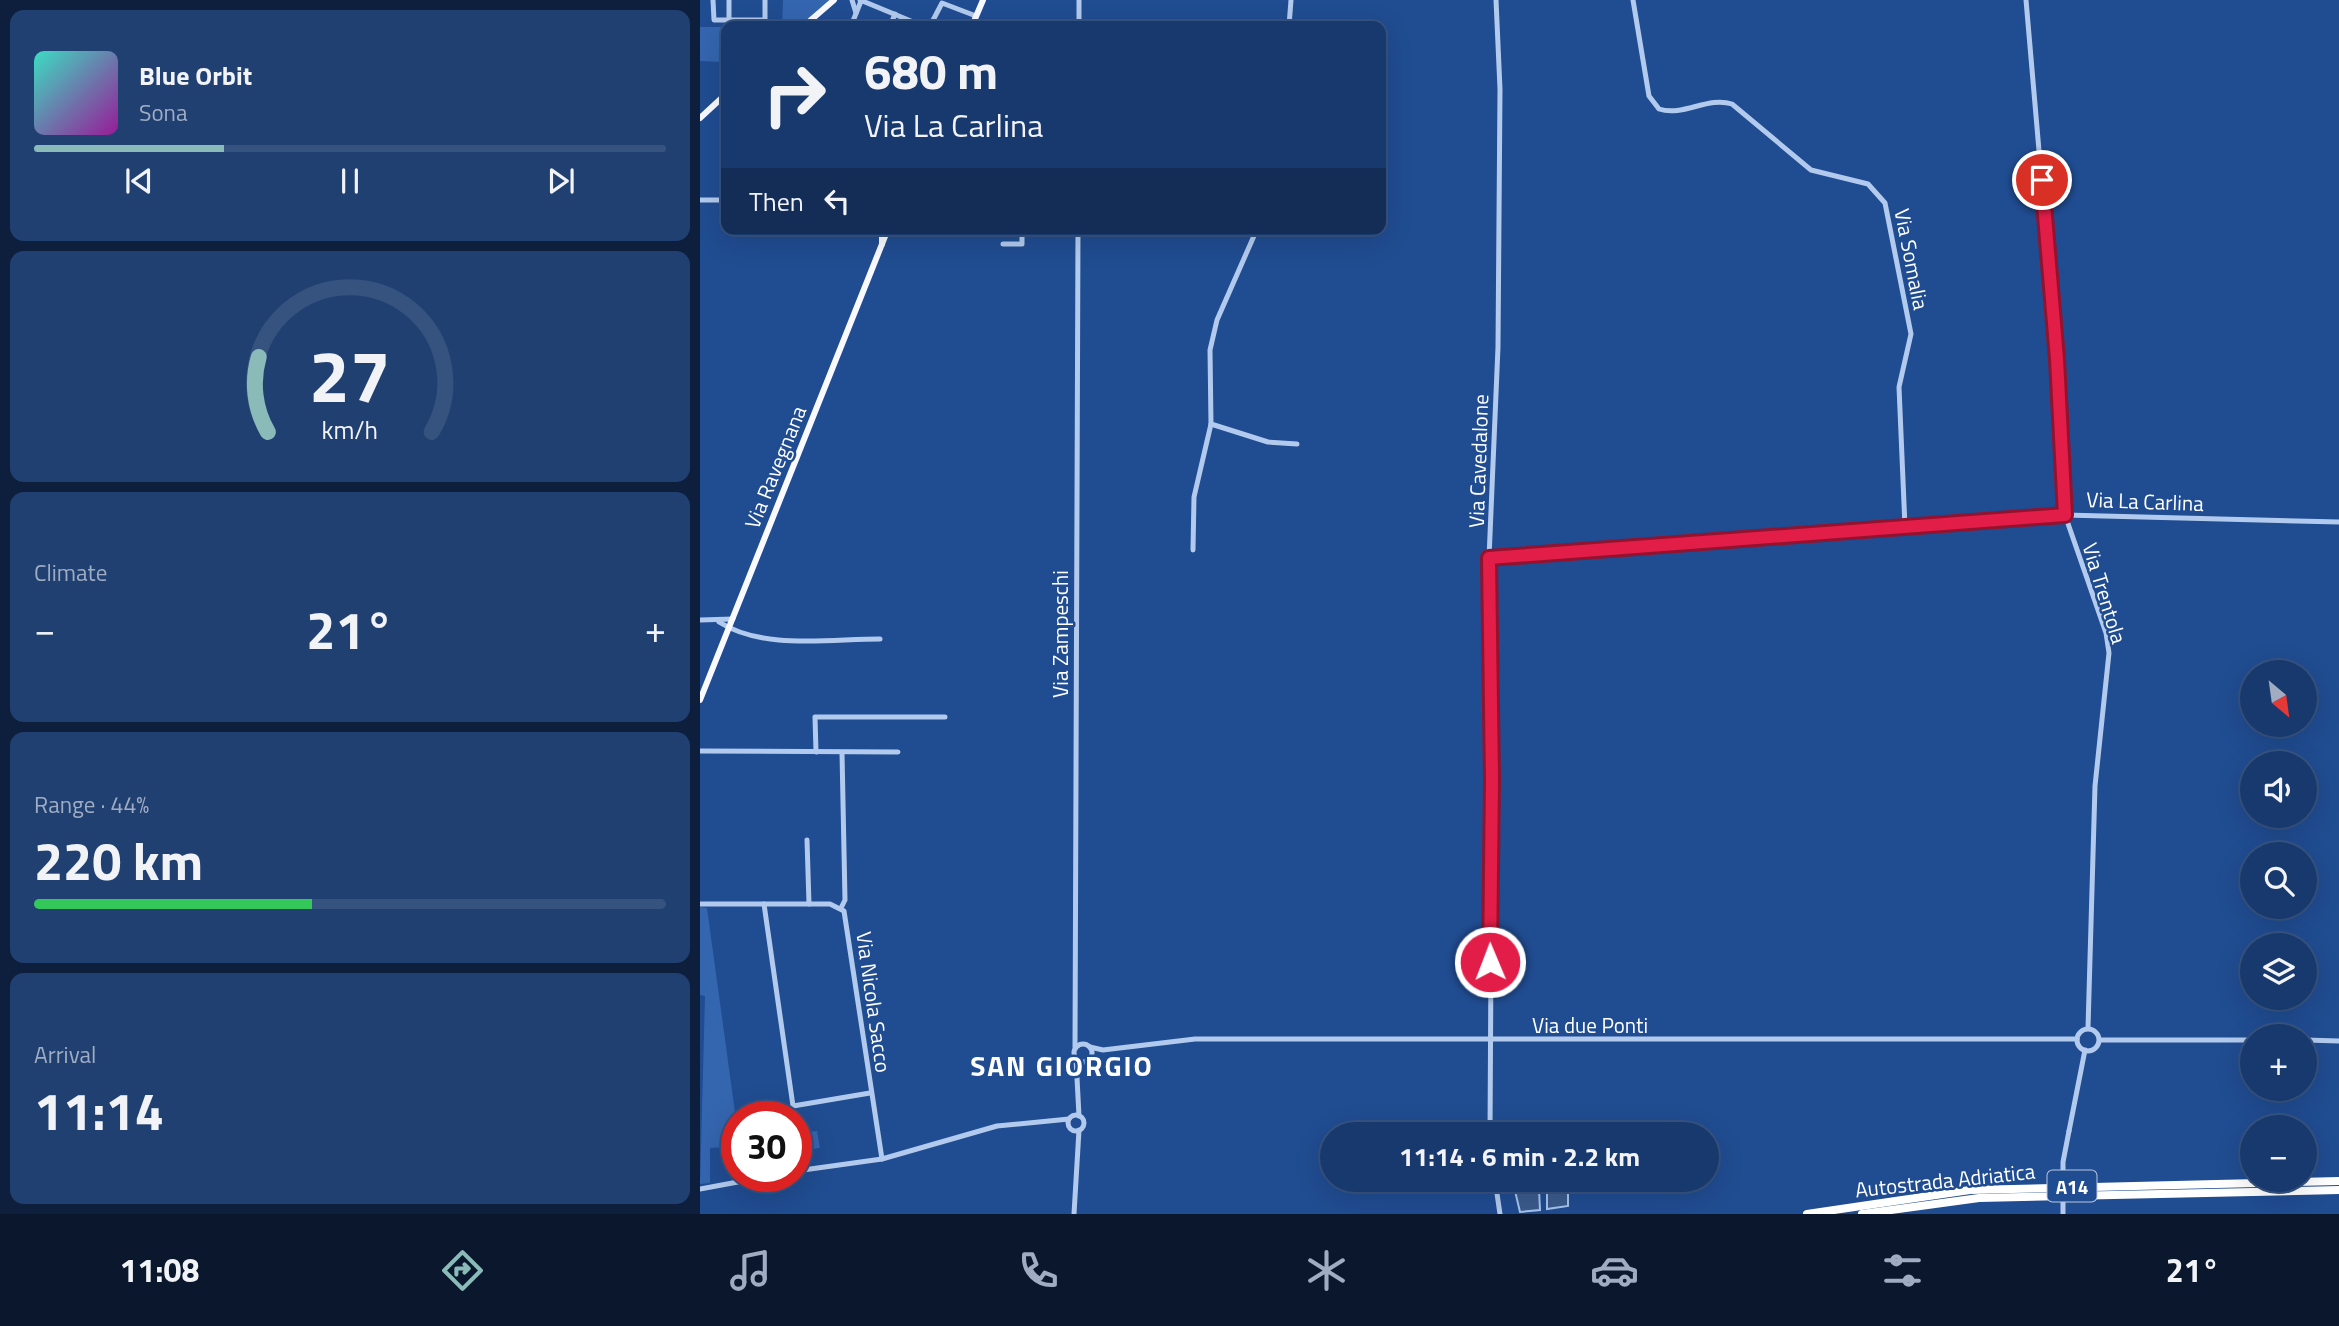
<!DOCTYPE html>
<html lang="en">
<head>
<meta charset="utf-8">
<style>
  body { margin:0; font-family:"Titillium Web",sans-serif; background:#214072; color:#f1f3f6; height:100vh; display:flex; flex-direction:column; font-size:26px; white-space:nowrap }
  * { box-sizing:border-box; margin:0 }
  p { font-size:23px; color:#9facc2 }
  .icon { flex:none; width:38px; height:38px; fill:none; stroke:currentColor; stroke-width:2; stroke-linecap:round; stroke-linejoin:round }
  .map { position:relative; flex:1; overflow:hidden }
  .drawer { display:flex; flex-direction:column; gap:10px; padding:10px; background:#0d1f3c; width:700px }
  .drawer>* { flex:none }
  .hud { position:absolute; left:21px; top:21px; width:665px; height:214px; border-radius:14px; box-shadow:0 7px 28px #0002,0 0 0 2px #365380; background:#18396d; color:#f1f3f6; overflow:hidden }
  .needle { width:46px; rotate:151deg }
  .buttons { position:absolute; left:1540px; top:660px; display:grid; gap:14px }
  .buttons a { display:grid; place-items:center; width:77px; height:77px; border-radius:50%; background:#18396d; box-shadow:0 7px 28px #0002,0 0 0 2px #365380; font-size:35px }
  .speed { position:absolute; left:21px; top:1101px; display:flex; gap:14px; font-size:35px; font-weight:700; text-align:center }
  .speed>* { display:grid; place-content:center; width:91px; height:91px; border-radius:50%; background:#18396d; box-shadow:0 7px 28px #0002,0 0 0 2px #365380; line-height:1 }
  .speed .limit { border:10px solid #d22; background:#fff; color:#111 }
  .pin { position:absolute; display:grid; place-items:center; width:60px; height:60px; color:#fff; margin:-30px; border:4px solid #fff; border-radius:50%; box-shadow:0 2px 7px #0007 }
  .me { position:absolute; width:77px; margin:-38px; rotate:359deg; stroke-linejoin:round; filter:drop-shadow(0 0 5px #0008) }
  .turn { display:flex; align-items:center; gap:24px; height:147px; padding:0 28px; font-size:32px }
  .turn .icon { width:91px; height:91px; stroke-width:2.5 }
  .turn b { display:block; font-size:49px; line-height:60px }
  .then { display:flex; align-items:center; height:66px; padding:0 28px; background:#0003; gap:14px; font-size:26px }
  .big { font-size:52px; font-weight:700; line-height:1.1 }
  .drawer .tile { flex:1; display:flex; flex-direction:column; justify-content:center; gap:10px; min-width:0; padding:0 24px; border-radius:14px; background:#214072 }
  .drawer .dial { align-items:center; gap:0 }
  .dial svg { height:182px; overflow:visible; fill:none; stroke:#365380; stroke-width:7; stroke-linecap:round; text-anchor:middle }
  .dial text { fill:#f1f3f6; stroke:none }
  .song { display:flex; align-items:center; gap:21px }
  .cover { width:84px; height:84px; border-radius:10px; background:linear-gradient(135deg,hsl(170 70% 55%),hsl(300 70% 35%)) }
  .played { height:7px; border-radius:4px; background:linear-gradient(90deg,#8bbbb9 30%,#365380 30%) }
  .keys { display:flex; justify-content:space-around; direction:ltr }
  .heat { display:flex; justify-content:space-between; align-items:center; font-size:38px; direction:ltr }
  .charge { height:10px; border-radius:5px; background:linear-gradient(90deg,#34c759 44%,#365380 0) }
  .trip { position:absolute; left:620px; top:1122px; width:399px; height:70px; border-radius:35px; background:#18396d; box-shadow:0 7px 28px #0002,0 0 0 2px #365380; font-weight:700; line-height:70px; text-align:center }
  .menu { display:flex; height:112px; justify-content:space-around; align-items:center; background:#0a172c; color:#9facc2 }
  .menu .icon { width:49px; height:49px }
  .menu .active { color:#8bbbb9 }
  .menu b { font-size:32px; color:#f1f3f6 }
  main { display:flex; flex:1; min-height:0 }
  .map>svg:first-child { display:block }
  .green { fill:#3465af }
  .water { fill:#3b5b8d; stroke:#a5c4ee; stroke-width:2 }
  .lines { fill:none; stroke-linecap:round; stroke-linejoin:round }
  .minor { stroke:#b2caed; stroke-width:5 }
  .major { stroke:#f8faff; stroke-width:6 }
  .highway { stroke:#fff; stroke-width:8 }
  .minor-bridge { stroke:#b2caed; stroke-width:5 }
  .route-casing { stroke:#92132f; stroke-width:18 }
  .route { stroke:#e11d48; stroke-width:12 }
  .labels { text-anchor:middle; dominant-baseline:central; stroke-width:5; stroke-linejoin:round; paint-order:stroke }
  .shield { fill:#204c91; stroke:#bcc9de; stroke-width:2 }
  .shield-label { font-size:19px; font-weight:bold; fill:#fff }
  .street-label { font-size:21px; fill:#fff; stroke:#204c91 }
  .district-label { font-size:28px; font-weight:bold; letter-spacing:2px; fill:#fff; stroke:#204c91 }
</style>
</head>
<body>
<main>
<section class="drawer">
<div class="tile">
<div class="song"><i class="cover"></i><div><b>Blue Orbit</b><p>Sona</p></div></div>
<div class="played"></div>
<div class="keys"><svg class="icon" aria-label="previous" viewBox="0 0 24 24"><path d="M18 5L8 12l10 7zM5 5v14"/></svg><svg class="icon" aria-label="pause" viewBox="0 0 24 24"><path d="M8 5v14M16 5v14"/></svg><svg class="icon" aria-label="next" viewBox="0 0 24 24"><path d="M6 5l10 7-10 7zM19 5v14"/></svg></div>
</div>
<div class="tile dial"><svg viewBox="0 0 100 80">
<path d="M14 69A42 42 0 1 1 86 69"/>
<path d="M14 69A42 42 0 0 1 10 36" stroke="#8bbbb9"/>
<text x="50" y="56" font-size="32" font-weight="700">27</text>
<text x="50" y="72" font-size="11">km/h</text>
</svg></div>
<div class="tile"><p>Climate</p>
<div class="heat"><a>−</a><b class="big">21°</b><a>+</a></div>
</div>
<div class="tile"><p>Range · 44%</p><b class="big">220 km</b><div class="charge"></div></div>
<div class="tile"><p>Arrival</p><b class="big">11:14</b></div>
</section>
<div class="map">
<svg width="1639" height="1214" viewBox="0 0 1639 1214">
  <rect width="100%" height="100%" fill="#204c91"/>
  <!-- green -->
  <g class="green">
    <polygon points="83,0 130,0 101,26 82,26"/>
    <polygon points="0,27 24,27 23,62 0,61"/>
    <polygon points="0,907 7,908 35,1112 82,1106 84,1116 37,1116 37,1146 10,1148 10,1183 0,1184 5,996 0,995"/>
    <polygon points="117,1131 120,1148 96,1151 96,1133"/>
  </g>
  <!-- water -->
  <g class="water">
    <polygon points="839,1189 840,1210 820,1212 815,1191"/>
    <polygon points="847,1192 868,1192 868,1206 847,1209"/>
  </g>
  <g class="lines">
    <!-- minor -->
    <g class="minor">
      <polyline points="13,0 14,20 65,20"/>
      <polyline points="29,0 29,26"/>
      <polyline points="65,0 65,26"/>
      <polyline points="152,0 156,13"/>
      <polyline points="160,0 223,26"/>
      <path d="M933,0L949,96L959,109C983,117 1008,96 1032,104L1111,170L1168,184L1185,203L1211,334L1199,387L1205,527"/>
      <polyline points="1326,0 1357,359 1365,515 1406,633 1409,653 1395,786 1388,1028"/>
      <polyline points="151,26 161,1"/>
      <polyline points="190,26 195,14"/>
      <polyline points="230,26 242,3 276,16"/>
      <polyline points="379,26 379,0"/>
      <polyline points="589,26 591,0"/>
      <polyline points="0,200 26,200"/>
      <polyline points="322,230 378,232"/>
      <polyline points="303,244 322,244 322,230 303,229"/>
      <polyline points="511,424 568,442 597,444"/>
      <polyline points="493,550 494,497 511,424 510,350 517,320 557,229"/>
      <polyline points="789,558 1365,515 1639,522"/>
      <polyline points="0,620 33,619"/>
      <path d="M19,622C63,650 128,639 180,639"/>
      <polyline points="0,751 198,752"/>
      <polyline points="116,752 115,717 245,717"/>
      <polyline points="107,840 109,904"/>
      <polyline points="0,904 130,904 144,911 182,1159"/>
      <polyline points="64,904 93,1106 170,1093"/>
      <polyline points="141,908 145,900 142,753"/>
      <circle cx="1388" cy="1040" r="11"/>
      <polyline points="1400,1040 1552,1040"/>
      <polyline points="1605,1040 1639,1041"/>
      <circle cx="383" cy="1053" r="9"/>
      <polyline points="375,1047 378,229"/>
      <polyline points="390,1047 403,1050 495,1039 1377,1039"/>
      <polyline points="376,1059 379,1116"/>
      <circle cx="376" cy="1123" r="8"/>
      <polyline points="1369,1131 1385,1050"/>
      <polyline points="790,1134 792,779 789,558 798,347 800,89 796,0"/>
      <polyline points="96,1171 182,1159 297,1126 369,1119"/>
      <polyline points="795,1180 800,1214"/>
      <polyline points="0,1189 70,1176"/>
      <polyline points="374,1214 379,1130"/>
    </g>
    <!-- major -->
    <g class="major">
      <polyline points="104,26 134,0"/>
      <polyline points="272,26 283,0"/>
      <polyline points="0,118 26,94"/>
      <polyline points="182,244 182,229"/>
      <polyline points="0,700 188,229"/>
    </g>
    <!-- highway -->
    <g class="highway">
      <polyline points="1107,1214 1270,1190 1639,1181"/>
      <polyline points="1162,1214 1279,1198 1639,1190"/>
    </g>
    <!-- minor-bridge -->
    <polyline class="minor-bridge" points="1363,1214 1363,1162 1369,1131"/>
  </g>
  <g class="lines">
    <!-- route casing -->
    <g class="route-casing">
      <polyline id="route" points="790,962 792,779 789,558 1365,515 1357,359 1342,180"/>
    </g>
    <!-- route -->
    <use href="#route" class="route"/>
  </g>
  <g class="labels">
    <!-- shield labels -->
    <rect class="shield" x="1347.5" y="1170.5" width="49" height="31" rx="5"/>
    <g class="shield-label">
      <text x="1372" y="1186">A14</text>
    </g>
    <!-- street labels -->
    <g class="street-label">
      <text transform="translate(1212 259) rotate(79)">Via Somalia</text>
      <text transform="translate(778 461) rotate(-88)">Via Cavedalone</text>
      <text transform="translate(75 467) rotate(-68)">Via Ravegnana</text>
      <text transform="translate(1445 501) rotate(2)">Via La Carlina</text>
      <text transform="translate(1405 593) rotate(73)">Via Trentola</text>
      <text transform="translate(360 634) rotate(-90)">Via Zampeschi</text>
      <text transform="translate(174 1002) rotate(82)">Via Nicola Sacco</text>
      <text x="890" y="1025">Via due Ponti</text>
      <text transform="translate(1245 1180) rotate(-6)">Autostrada Adriatica</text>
    </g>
    <!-- district labels -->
    <g class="district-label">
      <text x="362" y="1065">SAN GIORGIO</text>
    </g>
  </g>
</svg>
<div class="buttons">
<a><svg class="needle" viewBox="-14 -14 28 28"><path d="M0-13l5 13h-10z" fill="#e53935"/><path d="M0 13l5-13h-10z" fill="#9facc2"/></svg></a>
<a><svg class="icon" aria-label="sound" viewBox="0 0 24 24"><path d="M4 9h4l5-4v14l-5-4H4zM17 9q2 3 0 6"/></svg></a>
<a><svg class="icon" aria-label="search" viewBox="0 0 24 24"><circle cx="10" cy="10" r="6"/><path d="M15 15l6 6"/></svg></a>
<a><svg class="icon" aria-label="layers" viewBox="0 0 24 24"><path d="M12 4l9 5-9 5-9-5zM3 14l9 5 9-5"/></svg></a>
<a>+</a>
<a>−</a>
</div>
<div class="speed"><div class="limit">30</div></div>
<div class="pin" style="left:1342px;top:180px;background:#d93025"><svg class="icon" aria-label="arrive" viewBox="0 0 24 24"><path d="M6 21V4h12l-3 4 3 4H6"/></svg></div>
<svg class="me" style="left:790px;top:962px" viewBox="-20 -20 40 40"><circle r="17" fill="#e11d48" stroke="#fff" stroke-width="3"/><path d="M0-11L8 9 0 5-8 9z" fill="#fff"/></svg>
<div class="trip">11:14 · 6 min · 2.2 km</div>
<div class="hud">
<div class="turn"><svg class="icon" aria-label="right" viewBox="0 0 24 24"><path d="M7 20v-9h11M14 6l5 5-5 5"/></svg><div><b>680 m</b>Via La Carlina</div></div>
<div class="then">Then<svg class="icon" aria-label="left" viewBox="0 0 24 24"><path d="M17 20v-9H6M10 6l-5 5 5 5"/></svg></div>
</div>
</div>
</main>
<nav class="menu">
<b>11:08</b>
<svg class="icon active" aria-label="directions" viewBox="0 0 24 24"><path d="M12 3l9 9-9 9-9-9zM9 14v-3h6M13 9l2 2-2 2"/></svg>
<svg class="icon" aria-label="music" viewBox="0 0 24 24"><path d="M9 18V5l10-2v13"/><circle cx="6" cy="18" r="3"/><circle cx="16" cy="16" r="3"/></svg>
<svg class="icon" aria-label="phone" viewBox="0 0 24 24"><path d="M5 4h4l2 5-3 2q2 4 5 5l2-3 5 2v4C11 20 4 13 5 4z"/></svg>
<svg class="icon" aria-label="climate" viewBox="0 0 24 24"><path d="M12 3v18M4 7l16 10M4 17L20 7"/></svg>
<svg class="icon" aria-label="car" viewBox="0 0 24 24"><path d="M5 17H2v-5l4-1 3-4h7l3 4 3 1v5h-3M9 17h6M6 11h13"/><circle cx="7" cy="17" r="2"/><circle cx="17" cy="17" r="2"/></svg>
<svg class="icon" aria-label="filters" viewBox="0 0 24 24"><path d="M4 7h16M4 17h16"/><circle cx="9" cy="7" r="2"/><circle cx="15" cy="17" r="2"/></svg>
<b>21°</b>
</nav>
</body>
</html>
